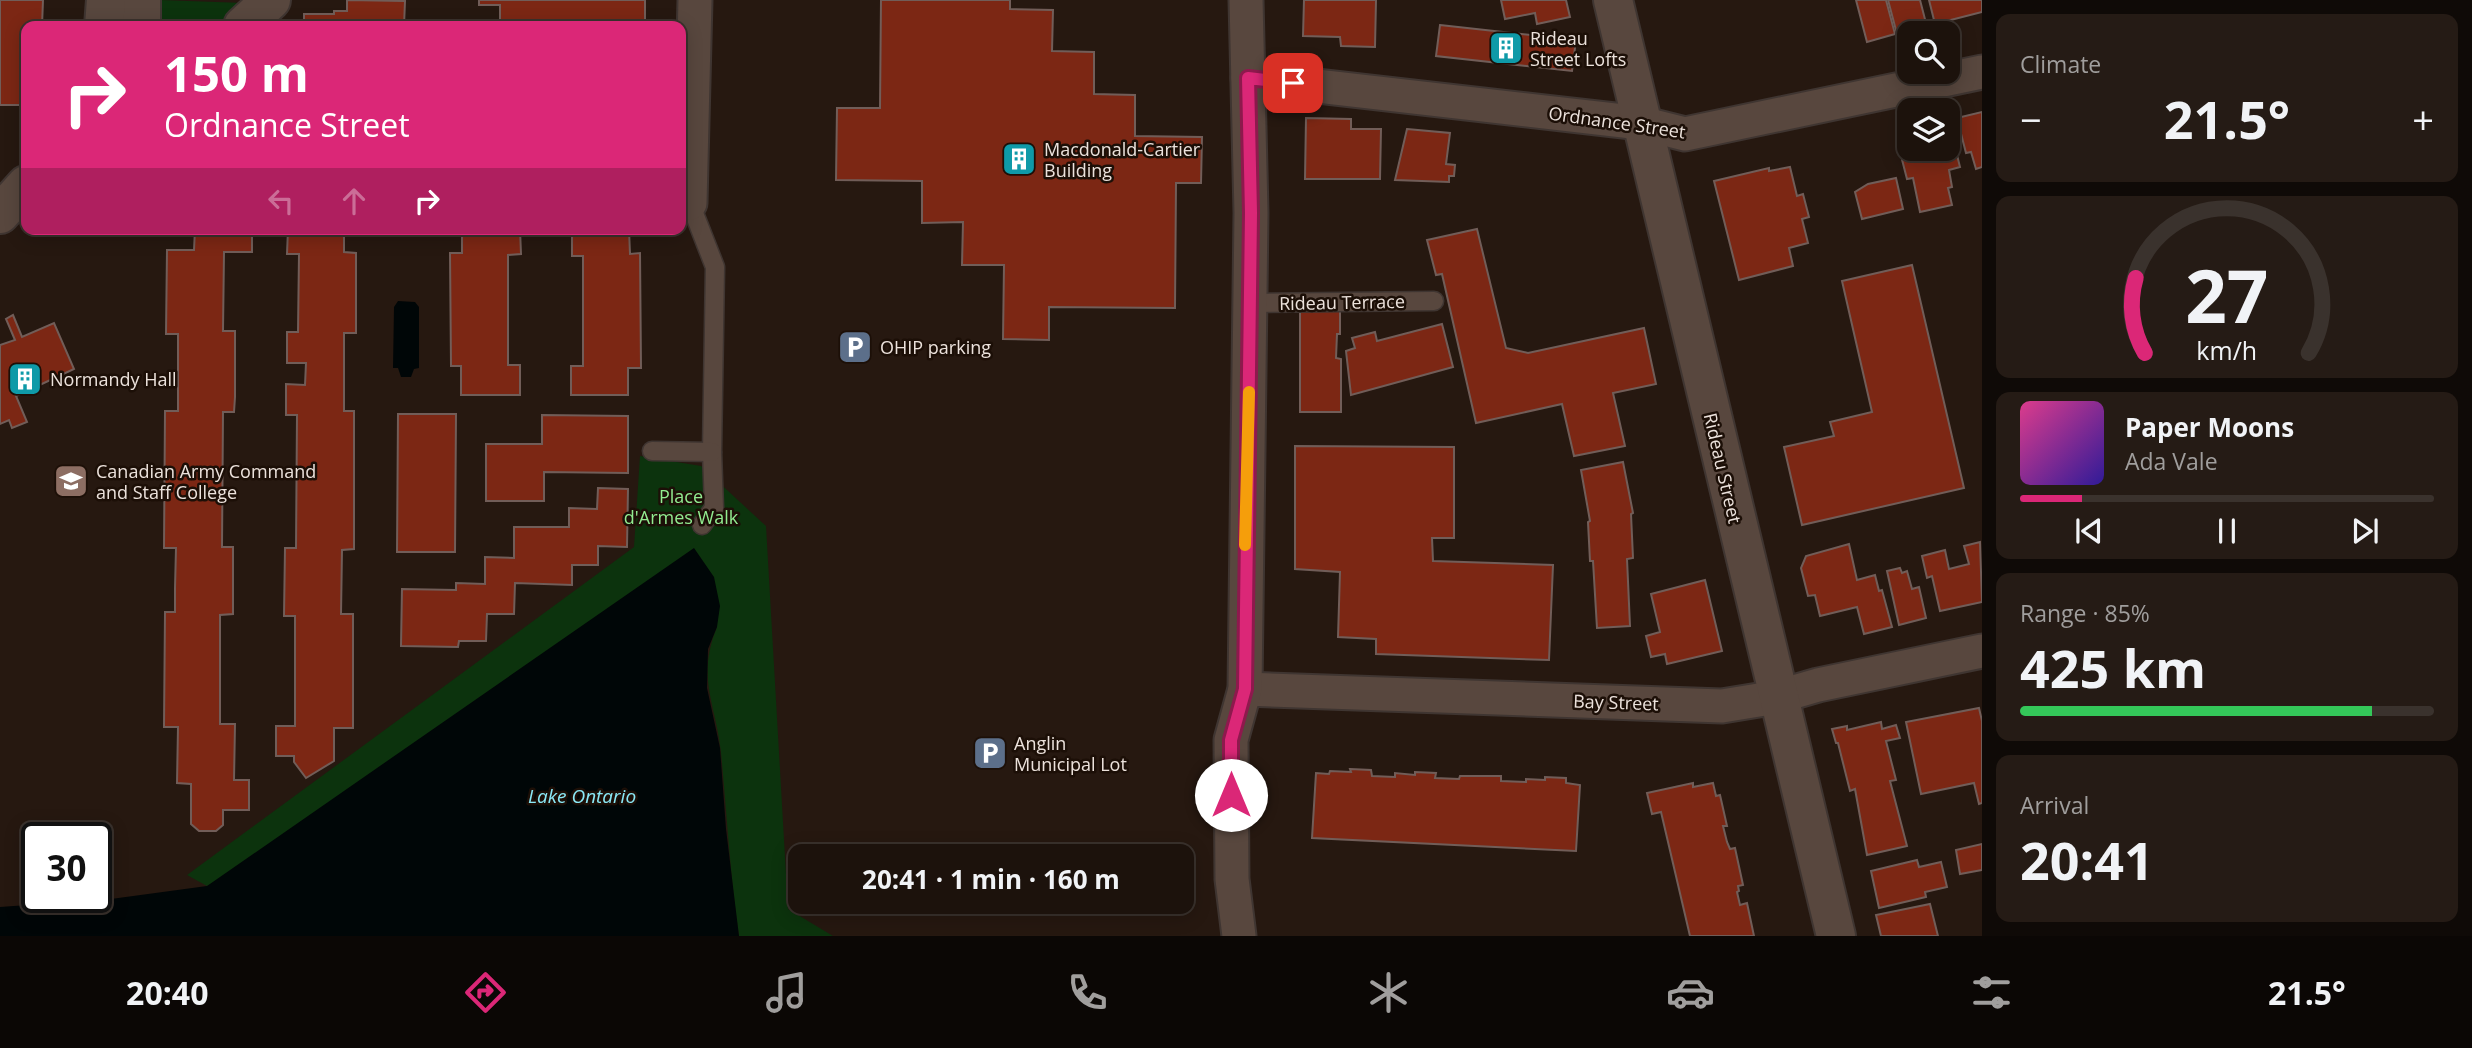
<!DOCTYPE html>
<html lang="en">
<head>
<meta charset="utf-8">
<style>
  body { margin:0; font-family:"Open Sans",sans-serif; background:#251b15; color:#f1f3f6; height:100vh; display:flex; flex-direction:column; font-size:26px; white-space:nowrap }
  * { box-sizing:border-box; margin:0 }
  p { font-size:23px; color:#a09e9d }
  .icon { flex:none; width:38px; height:38px; fill:none; stroke:currentColor; stroke-width:2; stroke-linecap:round; stroke-linejoin:round }
  .map { position:relative; flex:1; overflow:hidden }
  .details { display:flex; flex-direction:column; gap:14px; padding:14px; background:#0f0a07; width:490px }
  .details>* { flex:none }
  .top-card { position:absolute; left:21px; top:21px; width:665px; height:214px; border-radius:14px; box-shadow:0 4px 18px #0003,0 0 0 2px #3a322d; background:#db2777; color:#fff; overflow:hidden }
  .controls { position:absolute; left:1897px; top:21px; display:grid; gap:14px }
  .controls a { display:grid; place-items:center; width:63px; height:63px; border-radius:14px; background:#1c120c; box-shadow:0 4px 18px #0003,0 0 0 2px #3a322d; font-size:35px }
  .speed { position:absolute; left:21px; top:822px; display:flex; gap:14px; font-size:35px; font-weight:700; text-align:center }
  .speed>* { display:grid; place-content:center; width:91px; height:91px; border-radius:50%; background:#1c120c; box-shadow:0 4px 18px #0003,0 0 0 2px #3a322d; line-height:1 }
  .speed .limit { border:4px solid #111; border-radius:10px; background:#fff; color:#111 }
  .pin { position:absolute; display:grid; place-items:center; width:60px; height:60px; color:#fff; margin:-30px; border-radius:14px; box-shadow:0 4px 10px #0006 }
  .me { position:absolute; width:77px; margin:-38px; rotate:0deg; stroke-linejoin:round; filter:drop-shadow(0 0 5px #0008) }
  .turn { display:flex; align-items:center; gap:24px; height:147px; padding:0 28px; font-size:32px }
  .turn .icon { width:91px; height:91px; stroke-width:2.5 }
  .turn b { display:block; font-size:49px; line-height:60px }
  .lanes { display:flex; align-items:center; height:66px; padding:0 28px; background:#0003; justify-content:center; gap:35px; direction:ltr }
  .lanes .off { opacity:.35 }
  .big { font-size:52px; font-weight:700; line-height:1.1 }
  .details .card { flex:1; display:flex; flex-direction:column; justify-content:center; gap:10px; min-width:0; padding:0 24px; border-radius:14px; background:#251b15 }
  .details .dial { align-items:center; gap:0 }
  .dial svg { height:182px; overflow:visible; fill:none; stroke:#3a322d; stroke-width:7; stroke-linecap:round; text-anchor:middle }
  .dial text { fill:#f1f3f6; stroke:none }
  .song { display:flex; align-items:center; gap:21px }
  .cover { width:84px; height:84px; border-radius:10px; background:linear-gradient(135deg,hsl(330 70% 55%),hsl(250 70% 35%)) }
  .played { height:7px; border-radius:4px; background:linear-gradient(90deg,#db2777 15%,#3a322d 15%) }
  .keys { display:flex; justify-content:space-around; direction:ltr }
  .heat { display:flex; justify-content:space-between; align-items:center; font-size:38px; direction:ltr }
  .charge { height:10px; border-radius:5px; background:linear-gradient(90deg,#34c759 85%,#3a322d 0) }
  .trip { position:absolute; left:788px; top:844px; width:406px; height:70px; border-radius:14px; background:#1c120c; box-shadow:0 4px 18px #0003,0 0 0 2px #3a322d; font-weight:700; line-height:70px; text-align:center }
  .tabs { display:flex; height:112px; justify-content:space-around; align-items:center; background:#0b0705; color:#a09e9d }
  .tabs .icon { width:49px; height:49px }
  .tabs .selected { color:#db2777 }
  .tabs b { font-size:32px; color:#f1f3f6 }
  main { display:flex; flex:1; min-height:0 }
  .map>svg:first-child { display:block }
  .green { fill:#0c330d }
  .water { fill:#000607 }
  .building { fill:#7c2714; stroke:#715d58; stroke-width:2 }
  .lines { fill:none; stroke-linecap:round; stroke-linejoin:round }
  .service-casing { stroke:#3f3531; stroke-width:21 }
  .minor-casing { stroke:#3f3531; stroke-width:37 }
  .tertiary-casing { stroke:#3f3531; stroke-width:42 }
  .secondary-casing { stroke:#3f3531; stroke-width:42 }
  .service { stroke:#58473e; stroke-width:18 }
  .minor { stroke:#58473e; stroke-width:33 }
  .tertiary { stroke:#58473e; stroke-width:38 }
  .secondary { stroke:#58473e; stroke-width:38 }
  .route-casing { stroke:#8e194d; stroke-width:18 }
  .route { stroke:#db2777; stroke-width:12 }
  .slow { stroke:#f59e0b; stroke-width:12 }
  .labels { text-anchor:middle; dominant-baseline:central; stroke-width:5; stroke-linejoin:round; paint-order:stroke }
  .poi-label { font-size:18px; fill:#ece2dc; stroke:#1c0f07; text-anchor:start }
  .street-label { font-size:18px; fill:#ece2dc; stroke:#1c0f07 }
  .park-label { font-size:18px; fill:#92ec90; stroke:#1c0f07 }
  .water-label { font-size:19px; font-style:italic; fill:#8be9f7; stroke:#1c0f07 }
</style>
</head>
<body>
<main>
<div class="map">
<svg width="1982" height="936" viewBox="0 0 1982 936">
  <rect width="100%" height="100%" fill="#261810"/>
  <!-- green -->
  <g class="green">
    <polygon points="160,0 244,3 221,26 159,26"/>
    <path d="M640,456L701,466L766,526L788,909L833,936H739C730,876 727,814 721,753C716,703 696,679 717,627L207,886L187,875L634,547Z"/>
  </g>
  <!-- water -->
  <g class="water">
    <polygon points="398,301 415,302 419,307 419,368 414,369 411,377 401,377 398,368 393,368 394,307"/>
    <polygon points="694,548 714,577 720,606 717,627 708,649 707,688 720,748 726,829 739,936 0,936 0,907 111,899 207,886"/>
  </g>
  <!-- building -->
  <g class="building">
    <polygon points="0,0 43,0 42,26 26,26 26,105 0,105"/>
    <polygon points="347,0 405,1 404,26 304,26 304,14 334,14 334,11 347,11"/>
    <polygon points="479,0 645,0 645,26 500,26 500,5 479,5"/>
    <polygon points="881,0 1010,0 1010,9 1053,10 1052,51 1094,52 1094,94 1135,95 1135,136 1202,137 1201,183 1176,183 1175,308 1049,307 1049,340 1003,339 1004,265 962,265 963,222 922,223 922,181 836,180 837,108 880,108"/>
    <polygon points="1304,0 1376,0 1375,47 1341,46 1340,37 1303,36"/>
    <polygon points="1501,0 1566,0 1570,17 1537,24 1535,13 1505,19"/>
    <polygon points="1856,0 1886,0 1895,34 1867,42"/>
    <polygon points="1888,0 1920,0 1927,27 1897,34"/>
    <polygon points="1929,0 1982,0 1982,12 1935,24"/>
    <polygon points="1440,25 1576,40 1572,71 1436,56"/>
    <polygon points="1982,112 1982,167 1976,169 1971,152 1966,153 1957,118"/>
    <polygon points="1306,118 1351,119 1351,129 1381,129 1380,179 1305,179"/>
    <polygon points="1948,127 1950,127 1960,167 1949,170 1952,187 1948,188 1952,205 1920,212 1913,178 1907,179 1897,140 1909,137 1909,149 1948,149"/>
    <polygon points="1407,129 1450,133 1446,164 1455,165 1454,176 1449,176 1449,182 1395,180"/>
    <polygon points="1790,167 1797,196 1803,194 1809,217 1802,219 1808,243 1789,248 1793,266 1739,280 1714,181 1769,168 1769,171"/>
    <polygon points="1896,178 1903,209 1862,219 1855,192 1868,184"/>
    <polygon points="195,229 252,229 252,252 224,252 223,331 235,331 235,397 234,412 223,412 222,547 233,547 233,614 220,615 220,724 235,724 234,780 249,780 249,810 223,810 223,825 216,831 199,831 191,824 191,784 177,783 178,727 164,727 165,612 175,612 175,588 176,548 164,548 165,411 178,411 178,334 166,334 167,250 194,250"/>
    <polygon points="288,229 344,229 344,252 356,253 356,333 344,333 344,411 354,411 354,549 342,550 341,614 353,614 353,728 334,728 334,761 306,778 294,762 294,756 276,756 276,726 295,726 295,616 284,616 285,548 296,548 297,415 286,415 286,384 305,385 306,363 287,363 287,332 298,332 299,254 287,254"/>
    <polygon points="462,229 520,229 521,254 508,255 508,365 520,365 520,395 461,395 461,366 451,366 450,253 462,253"/>
    <polygon points="572,229 629,229 630,254 640,253 641,368 628,368 628,395 571,395 571,366 583,366 583,256 572,256"/>
    <polygon points="1477,229 1506,348 1528,353 1644,328 1656,384 1613,393 1625,446 1574,456 1562,404 1476,423 1442,274 1436,275 1427,240"/>
    <polygon points="1912,265 1964,488 1802,525 1784,447 1834,436 1830,422 1872,412 1842,281"/>
    <polygon points="1340,307 1340,334 1337,334 1336,358 1341,359 1341,412 1300,412 1300,308"/>
    <polygon points="13,315 22,337 54,323 74,369 16,396 27,422 12,428 9,420 0,424 0,345 15,340 6,319"/>
    <polygon points="1442,324 1453,367 1351,395 1346,351 1355,348 1352,338 1375,332 1377,341"/>
    <polygon points="398,414 456,414 455,552 397,552"/>
    <polygon points="542,415 628,416 628,473 544,472 544,501 486,501 486,444 542,444"/>
    <polygon points="1295,446 1454,447 1454,538 1432,538 1433,561 1553,565 1549,660 1376,654 1376,639 1338,637 1340,572 1295,569"/>
    <polygon points="1623,462 1633,513 1631,514 1633,558 1627,559 1630,626 1597,628 1593,561 1590,561 1588,522 1590,521 1581,470"/>
    <polygon points="598,488 628,489 627,547 598,546 598,565 572,565 572,585 515,583 514,614 487,614 486,641 459,641 458,647 401,646 402,589 456,590 456,583 485,584 485,557 514,558 514,527 569,527 569,508 597,509"/>
    <polygon points="1980,542 1982,602 1940,611 1932,576 1927,578 1922,556 1945,550 1949,569 1969,564 1964,546"/>
    <polygon points="1849,544 1857,580 1875,575 1879,591 1882,590 1892,627 1864,634 1857,607 1820,616 1815,595 1808,596 1801,568 1806,556"/>
    <polygon points="1900,568 1902,573 1907,571 1912,589 1919,587 1926,618 1899,625 1887,571"/>
    <polygon points="1705,580 1722,651 1667,664 1665,654 1651,657 1646,636 1660,632 1651,594"/>
    <polygon points="1979,708 1982,721 1982,803 1979,804 1974,783 1921,794 1906,722"/>
    <polygon points="1881,722 1882,729 1896,725 1900,738 1886,741 1896,780 1890,781 1907,846 1867,855 1855,789 1850,791 1838,743 1836,743 1832,729 1847,726 1847,730"/>
    <polygon points="1350,769 1371,770 1372,776 1395,777 1395,773 1415,775 1415,772 1436,773 1435,778 1459,779 1460,776 1501,776 1501,781 1526,782 1526,779 1545,780 1545,777 1566,778 1566,783 1580,785 1576,851 1312,838 1316,773 1329,774 1330,771 1351,772"/>
    <polygon points="1693,783 1693,787 1713,783 1716,796 1720,795 1727,826 1723,826 1727,842 1730,849 1735,848 1743,885 1738,886 1739,891 1737,892 1740,905 1747,903 1754,936 1690,936 1661,812 1652,814 1647,793"/>
    <polygon points="1982,844 1982,870 1960,874 1956,850"/>
    <polygon points="1917,860 1919,867 1941,862 1947,887 1925,892 1926,897 1879,908 1871,871"/>
    <polygon points="1930,904 1938,936 1881,936 1876,915"/>
  </g>
  <g class="lines">
    <!-- service casing -->
    <g class="service-casing">
      <g id="service">
        <polyline points="690,203 715,267 712,452 714,508 702,525"/>
        <polyline points="1251,303 1434,301"/>
        <polyline points="652,451 712,452"/>
      </g>
    </g>
    <!-- minor casing -->
    <g class="minor-casing">
      <g id="minor">
        <polyline points="1248,78 1641,123 1685,134 1982,72"/>
        <polyline points="690,203 695,0"/>
        <polyline points="1245,689 1722,706 1777,697 1818,685 1982,651"/>
        <polyline points="1239,936 1232,879 1231,740 1245,689 1251,213 1246,0"/>
      </g>
    </g>
    <!-- tertiary casing -->
    <g class="tertiary-casing">
      <polyline id="tertiary" points="1613,0 1836,936"/>
    </g>
    <!-- secondary casing -->
    <g class="secondary-casing">
      <g id="secondary">
        <polyline points="141,0 141,26"/>
        <polyline points="104,26 106,0"/>
        <polyline points="243,26 271,0"/>
        <polyline points="0,214 26,185"/>
      </g>
    </g>
    <!-- service -->
    <use href="#service" class="service"/>
    <!-- minor -->
    <use href="#minor" class="minor"/>
    <!-- tertiary -->
    <use href="#tertiary" class="tertiary"/>
    <!-- secondary -->
    <use href="#secondary" class="secondary"/>
  </g>
  <g class="lines">
    <!-- route casing -->
    <g class="route-casing">
      <polyline id="route" points="1231,795 1231,740 1245,689 1251,213 1248,78 1293,83"/>
    </g>
    <!-- route -->
    <use href="#route" class="route"/>
    <!-- slow -->
    <polyline class="slow" points="1245,545 1249,392"/>
  </g>
  <!-- icons -->
  <defs>
    <g id="building-square" transform="scale(1.75)"><rect x="-9" y="-9" width="18" height="18" rx="4" fill="#0f9aa8" stroke="#1c0f07"/><path d="M-4-6H4V6H1V3H-1V6H-4ZM-2.5-4.3h1.7v1.8h-1.7ZM.8-4.3h1.7v1.8H.8ZM-2.5-1h1.7V.8h-1.7ZM.8-1h1.7V.8H.8Z" fill="#fff"/></g>
    <g id="parking-square" transform="scale(1.75)"><rect x="-9" y="-9" width="18" height="18" rx="4" fill="#5c6f8a" stroke="#1c0f07"/><path d="M-3.5-5.5H1a3.5 3.5 0 0 1 0 7H-1V5.5H-3.5ZM-1-3.4V-.6H.8a1.4 1.4 0 0 0 0-2.8Z" fill="#fff"/></g>
    <g id="university-square" transform="scale(1.75)"><rect x="-9" y="-9" width="18" height="18" rx="4" fill="#8d6e63" stroke="#1c0f07"/><path d="M0-5L7-2L0 1L-7-2ZM-4 1L0 2.5L4 1V4Q0 6-4 4Z" fill="#fff"/></g>
  </defs>
  <g fill-rule="evenodd">
    <use href="#building-square" x="1506" y="48"/>
    <use href="#building-square" x="1019" y="159"/>
    <use href="#parking-square" x="855" y="347"/>
    <use href="#building-square" x="25" y="379"/>
    <use href="#university-square" x="71" y="481"/>
    <use href="#parking-square" x="990" y="753"/>
  </g>
  <g class="labels">
    <!-- poi labels -->
    <g class="poi-label">
      <text x="1530" y="38">Rideau<tspan x="1530" dy="21">Street Lofts</tspan></text>
      <text x="1044" y="149">Macdonald-Cartier<tspan x="1044" dy="21">Building</tspan></text>
      <text x="880" y="347">OHIP parking</text>
      <text x="50" y="379">Normandy Hall</text>
      <text x="96" y="471">Canadian Army Command<tspan x="96" dy="21">and Staff College</tspan></text>
      <text x="1014" y="743">Anglin<tspan x="1014" dy="21">Municipal Lot</tspan></text>
    </g>
    <!-- street labels -->
    <g class="street-label">
      <text transform="translate(1617 122) rotate(8)">Ordnance Street</text>
      <text transform="translate(1342 302) rotate(-1)">Rideau Terrace</text>
      <text transform="translate(1723 468) rotate(77)">Rideau Street</text>
      <text transform="translate(1616 702) rotate(2)">Bay Street</text>
    </g>
    <!-- park labels -->
    <g class="park-label">
      <text x="681" y="496">Place<tspan x="681" dy="21">d'Armes Walk</tspan></text>
    </g>
    <!-- water labels -->
    <g class="water-label">
      <text x="582" y="796">Lake Ontario</text>
    </g>
  </g>
</svg>
<div class="controls">
<a><svg class="icon" aria-label="search" viewBox="0 0 24 24"><circle cx="10" cy="10" r="6"/><path d="M15 15l6 6"/></svg></a>
<a><svg class="icon" aria-label="layers" viewBox="0 0 24 24"><path d="M12 4l9 5-9 5-9-5zM3 14l9 5 9-5"/></svg></a>
</div>
<div class="speed"><div class="limit">30</div></div>
<div class="pin" style="left:1293px;top:83px;background:#d93025"><svg class="icon" aria-label="arrive" viewBox="0 0 24 24"><path d="M6 21V4h12l-3 4 3 4H6"/></svg></div>
<svg class="me" style="left:1231px;top:795px" viewBox="-20 -20 40 40"><circle r="19" fill="#fff"/><path d="M0-13L10 11 0 6-10 11z" fill="#db2777"/></svg>
<div class="trip">20:41 · 1 min · 160 m</div>
<div class="top-card">
<div class="turn"><svg class="icon" aria-label="right" viewBox="0 0 24 24"><path d="M7 20v-9h11M14 6l5 5-5 5"/></svg><div><b>150 m</b>Ordnance Street</div></div>
<div class="lanes"><svg class="icon off" aria-label="left" viewBox="0 0 24 24"><path d="M17 20v-9H6M10 6l-5 5 5 5"/></svg><svg class="icon off" aria-label="ahead" viewBox="0 0 24 24"><path d="M12 20V5M6 11l6-6 6 6"/></svg><svg class="icon" aria-label="right" viewBox="0 0 24 24"><path d="M7 20v-9h11M14 6l5 5-5 5"/></svg></div>
</div>
</div>
<section class="details">
<div class="card"><p>Climate</p>
<div class="heat"><a>−</a><b class="big">21.5°</b><a>+</a></div>
</div>
<div class="card dial"><svg viewBox="0 0 100 80">
<path d="M14 69A42 42 0 1 1 86 69"/>
<path d="M14 69A42 42 0 0 1 10 36" stroke="#db2777"/>
<text x="50" y="56" font-size="32" font-weight="700">27</text>
<text x="50" y="72" font-size="11">km/h</text>
</svg></div>
<div class="card">
<div class="song"><i class="cover"></i><div><b>Paper Moons</b><p>Ada Vale</p></div></div>
<div class="played"></div>
<div class="keys"><svg class="icon" aria-label="previous" viewBox="0 0 24 24"><path d="M18 5L8 12l10 7zM5 5v14"/></svg><svg class="icon" aria-label="pause" viewBox="0 0 24 24"><path d="M8 5v14M16 5v14"/></svg><svg class="icon" aria-label="next" viewBox="0 0 24 24"><path d="M6 5l10 7-10 7zM19 5v14"/></svg></div>
</div>
<div class="card"><p>Range · 85%</p><b class="big">425 km</b><div class="charge"></div></div>
<div class="card"><p>Arrival</p><b class="big">20:41</b></div>
</section>
</main>
<nav class="tabs">
<b>20:40</b>
<svg class="icon selected" aria-label="directions" viewBox="0 0 24 24"><path d="M12 3l9 9-9 9-9-9zM9 14v-3h6M13 9l2 2-2 2"/></svg>
<svg class="icon" aria-label="music" viewBox="0 0 24 24"><path d="M9 18V5l10-2v13"/><circle cx="6" cy="18" r="3"/><circle cx="16" cy="16" r="3"/></svg>
<svg class="icon" aria-label="phone" viewBox="0 0 24 24"><path d="M5 4h4l2 5-3 2q2 4 5 5l2-3 5 2v4C11 20 4 13 5 4z"/></svg>
<svg class="icon" aria-label="climate" viewBox="0 0 24 24"><path d="M12 3v18M4 7l16 10M4 17L20 7"/></svg>
<svg class="icon" aria-label="car" viewBox="0 0 24 24"><path d="M5 17H2v-5l4-1 3-4h7l3 4 3 1v5h-3M9 17h6M6 11h13"/><circle cx="7" cy="17" r="2"/><circle cx="17" cy="17" r="2"/></svg>
<svg class="icon" aria-label="filters" viewBox="0 0 24 24"><path d="M4 7h16M4 17h16"/><circle cx="9" cy="7" r="2"/><circle cx="15" cy="17" r="2"/></svg>
<b>21.5°</b>
</nav>
</body>
</html>
